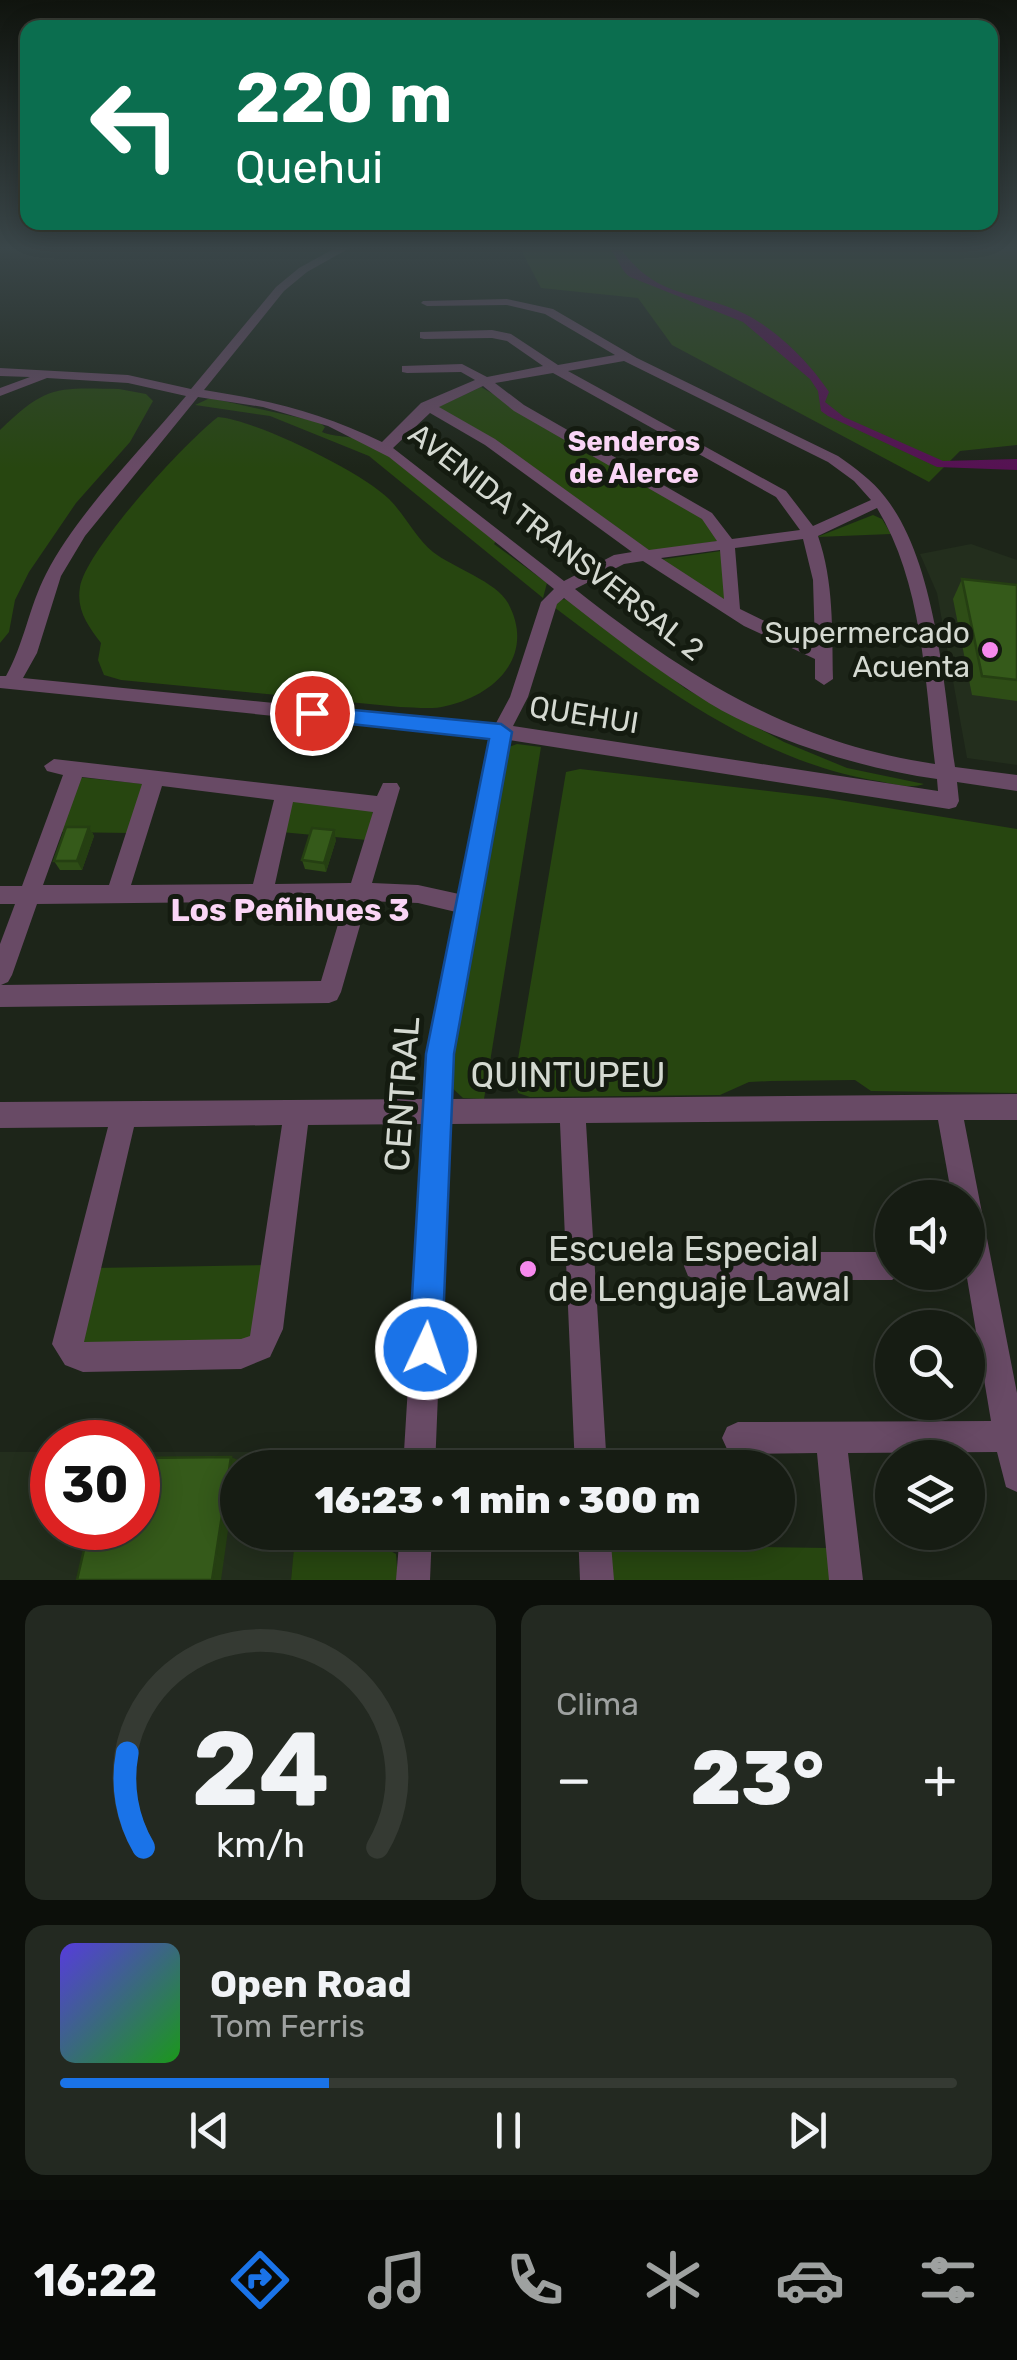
<!DOCTYPE html>
<html lang="es">
<head>
<meta charset="utf-8">
<style>
  body { margin:0; font-family:Rubik,sans-serif; background:#232921; color:#f1f3f6; height:100vh; display:flex; flex-direction:column; font-size:38px; white-space:nowrap }
  * { box-sizing:border-box; margin:0 }
  p { font-size:32px; color:#9ea1a0 }
  .icon { flex:none; width:55px; height:55px; fill:none; stroke:currentColor; stroke-width:2; stroke-linecap:round; stroke-linejoin:round }
  .map { position:relative; height:1580px; overflow:hidden }
  .details { display:flex; flex-direction:column; gap:25px; padding:25px; background:#0c0f0a; flex:1 }
  .details>* { flex:none }
  .guide { position:absolute; left:20px; top:20px; width:978px; height:210px; border-radius:20px; box-shadow:0 5px 25px #0003,0 0 0 2px #353a33; background:#0b6e4f; color:#fff; overflow:hidden }
  .tools { position:absolute; left:875px; top:1180px; display:grid; gap:20px }
  .tools a { display:grid; place-items:center; width:110px; height:110px; border-radius:50%; background:#161c13; box-shadow:0 5px 25px #0003,0 0 0 2px #353a33; font-size:50px }
  .speed { position:absolute; left:30px; top:1420px; display:flex; gap:20px; font-size:50px; font-weight:700; text-align:center }
  .speed>* { display:grid; place-content:center; width:130px; height:130px; border-radius:50%; background:#161c13; box-shadow:0 5px 25px #0003,0 0 0 2px #353a33; line-height:1 }
  .speed .limit { border:15px solid #d22; background:#fff; color:#111 }
  .pin { position:absolute; display:grid; place-items:center; width:85px; height:85px; color:#fff; margin:-42px; border:5px solid #fff; border-radius:50%; box-shadow:0 2px 10px #0007 }
  .me { position:absolute; width:110px; margin:-55px; rotate:3deg; stroke-linejoin:round; filter:drop-shadow(0 0 8px #0008) }
  .turn { display:flex; align-items:center; gap:35px; height:210px; padding:0 50px; font-size:45px }
  .turn .icon { width:130px; height:130px; stroke-width:2.5 }
  .turn b { display:block; font-size:70px; line-height:85px }
  .big { font-size:75px; font-weight:800; line-height:1.1 }
  .details .tile { flex:1; display:flex; flex-direction:column; justify-content:center; gap:15px; min-width:0; padding:0 35px; border-radius:20px; background:#232921 }
  .details .dial { align-items:center; gap:0 }
  .dial svg { height:260px; overflow:visible; fill:none; stroke:#353a33; stroke-width:7; stroke-linecap:round; text-anchor:middle }
  .dial text { fill:#f1f3f6; stroke:none }
  .song { display:flex; align-items:center; gap:30px }
  .cover { width:120px; height:120px; border-radius:15px; background:linear-gradient(135deg,hsl(250 70% 55%),hsl(120 70% 35%)) }
  .played { height:10px; border-radius:5px; background:linear-gradient(90deg,#1a73e8 30%,#353a33 30%) }
  .keys { display:flex; justify-content:space-around; direction:ltr }
  .heat { display:flex; justify-content:space-between; align-items:center; font-size:55px; direction:ltr }
  .details .tiles { flex:1; display:grid; gap:25px; grid-template-columns:1fr 1fr }
  .tile:last-child { grid-column:span 2 }
  .trip { position:absolute; left:220px; top:1450px; width:575px; height:100px; border-radius:50px; background:#161c13; box-shadow:0 5px 25px #0003,0 0 0 2px #353a33; font-weight:800; line-height:100px; text-align:center }
  .tab-bar { display:flex; height:160px; justify-content:space-around; align-items:center; background:#090b08; color:#9ea1a0 }
  .tab-bar .icon { width:70px; height:70px }
  .tab-bar .on { color:#1a73e8 }
  .tab-bar b { font-size:45px; color:#f1f3f6 }
  .map>svg:first-child { display:block }
  .built { fill:#232e1d }
  .green { fill:#274610 }
  .water { fill:#561253 }
  .lines { fill:none; stroke-linecap:round; stroke-linejoin:round }
  .minor { fill:#684a65; fill-rule:evenodd }
  .wall { fill:#2e4d16 }
  .shaded-wall { fill:#253f12 }
  .building { fill:#355a1a; stroke:#253f12; stroke-width:2.5 }
  .route { fill:#1a73e8; stroke:#114b97; stroke-width:2.5 }
  .poi-dot { fill:#f689ed; stroke:#141b10; stroke-width:4 }
  .labels { text-anchor:middle; dominant-baseline:central; stroke-width:10; stroke-linejoin:round; paint-order:stroke }
  .far-neighbourhood-label { font-size:28px; font-weight:bold; fill:#fad5f6; stroke:#141b10 }
  .street-label { font-size:30px; fill:#d4d9d1; stroke:#141b10 }
  .poi-label { font-size:30px; fill:#d4d9d1; stroke:#141b10; text-anchor:end }
  .neighbourhood-label { font-size:32px; font-weight:bold; fill:#fad5f6; stroke:#141b10 }
  .near-street-label { font-size:35px; fill:#d4d9d1; stroke:#141b10 }
  .near-poi-label { font-size:35px; fill:#d4d9d1; stroke:#141b10; text-anchor:start }
</style>
</head>
<body>
<div class="map">
<svg width="1017" height="1580" viewBox="0 0 1017 1580">
  <rect width="100%" height="100%" fill="#1d2519"/>
  <!-- built -->
  <g class="built">
    <polygon points="971,544 1017,560 1017,765 967,758 937,593 920,554"/>
    <polygon points="0,1452 52,1452 52,1528 138,1528 138,1452 304,1452 303,1467 238,1468 238,1532 296,1533 291,1580 0,1580"/>
  </g>
  <!-- green -->
  <g class="green">
    <polygon points="519,246 1017,249 1017,445 960,451 929,482 672,345 638,298 541,288"/>
    <polygon points="481,387 702,515 719,541 650,551 438,407"/>
    <path d="M119,389L146,394L153,401L130,442L76,503L29,572L15,600L9,632L0,643V430C47,385 55,388 119,389Z"/>
    <path d="M210,398L319,422L325,427L322,432C339,439 351,433 373,446C417,471 457,510 496,541L494,544L547,583L543,598L369,456L270,416L195,405Z"/>
    <path d="M218,417C256,420 362,472 389,499C405,515 415,537 433,552C452,567 497,582 508,603C536,655 496,695 446,706C432,710 414,707 400,707L121,680L104,675L98,660L101,643C88,626 76,610 80,587C86,550 186,441 218,417Z"/>
    <polygon points="873,515 882,519 891,534 817,537"/>
    <polygon points="721,551 727,602 662,560 665,559"/>
    <path d="M568,599L686,689L784,742L847,768L924,784C910,789 893,784 878,781C757,762 650,679 554,607L556,600Z"/>
    <polygon points="517,744 541,747 484,1099 463,1098 450,1086 448,1067 506,748"/>
    <polygon points="580,769 827,798 1017,829 1017,1093 871,1091 855,1080 771,1081 749,1082 720,1095 530,1097 518,1093 515,1077 566,772"/>
    <polygon points="77,777 144,784 131,833 56,832"/>
    <polygon points="294,800 373,811 367,840 281,832 287,806"/>
    <polygon points="267,1265 253,1340 81,1345 94,1268"/>
    <polygon points="609,1545 828,1548 831,1580 610,1580"/>
    <polygon points="383,1547 396,1554 398,1580 291,1580 294,1548"/>
  </g>
  <!-- water -->
  <path class="water" d="M606,246H619C654,299 695,290 745,314C777,330 810,363 829,392L825,402L844,417L943,461L1017,459V470L937,467L828,416L821,411L818,391L810,379L743,322L630,277C618,268 618,254 606,246Z"/>
  <g class="lines">
    <!-- minor -->
    <g class="minor">
      <path d="M339,246H353L307,272L284,291L204,390C269,400 323,413 382,442L421,403L475,380L461,372L407,373L402,372V366L462,364L487,377L543,366L507,341L492,338L424,339L420,338V332L492,330L511,334L558,365L615,355L545,314L507,305L427,306L421,303L423,301L507,299L553,309L637,358L838,456C855,468 872,480 885,497C936,561 944,687 955,767L1017,775V791L957,782L959,801L956,807L949,809L509,740L452,1054L450,1099L1017,1094V1120H964L1017,1393V1492L1006,1487L997,1452L848,1453L863,1580H829L817,1453L738,1454L727,1449L722,1438L727,1427L738,1422L991,1421L966,1272L968,1198H952L938,1120L586,1123L607,1468H575L560,1123L449,1124L435,1468H403L424,1124L308,1125L283,1329L270,1357L241,1369L83,1372L65,1365L52,1344L108,1127L0,1128V1102L425,1099L428,1054L456,912L418,903L367,901L341,992L337,1000L329,1003L0,1007V944L15,904H0V886H22L63,775L47,771L44,766L54,759L377,796L383,783H397L400,788L372,883L418,885L459,894L490,738L0,688V676H6C24,644 29,607 46,574C77,513 141,450 186,396L128,383L47,378L0,396V388L30,377L0,376V368L128,375L191,389L276,287L299,268ZM624,361L828,462L854,481L871,500L813,526L786,491L568,371ZM553,373L776,497L800,530L732,539L712,513L524,405L495,383ZM483,386L514,411L702,519L717,541L649,550L495,439L439,407ZM198,397L263,407L328,426L389,457L554,589L541,602L510,697L495,725L23,678L37,653L61,576L85,536ZM430,413L485,445L632,552L614,555L564,581L393,448ZM877,508C922,582 925,679 935,764C791,743 687,677 575,589L624,564L643,561L744,626L815,659V679L824,685L833,679C832,630 834,582 818,536ZM803,539L813,580L815,646L740,609L735,548ZM720,550L724,599L661,558ZM564,598C611,635 658,671 709,703C772,741 864,769 937,779L938,791L513,726L528,697L557,604ZM82,777L142,784L109,885H43ZM162,786L274,800L253,884L131,885ZM293,802L373,812L351,883L275,884ZM345,901L321,981L1,985L8,982L12,975L37,904ZM282,1125L250,1336L241,1339L84,1342L134,1127Z"/>
      <polygon points="698,1252 892,1252 892,1272 903,1272 892,1280 698,1280 688,1276 684,1266 688,1256"/>
      <polygon points="400,1532 432,1532 430,1580 396,1580"/>
      <polygon points="578,1532 610,1532 614,1580 580,1580"/>
    </g>
  </g>
  <!-- wall -->
  <g class="wall">
    <polygon points="962,579 1017,585 1017,701 972,695 953,599"/>
    <polygon points="89,827 94,836 82,870 60,870 54,861"/>
    <polygon points="336,840 326,872 305,869 302,860"/>
  </g>
  <!-- shaded-wall -->
  <g class="shaded-wall">
    <polygon points="89,827 94,836 82,870 77,861"/>
    <polygon points="334,830 336,840 326,872 324,863"/>
    <polygon points="231,1457 238,1460 221,1580 212,1580"/>
  </g>
  <!-- building -->
  <g class="building">
    <polygon points="962,579 1017,585 1017,680 982,676"/>
    <polygon points="66,827 89,827 77,861 54,861"/>
    <polygon points="312,828 334,830 324,863 302,860"/>
    <polygon points="231,1457 212,1580 77,1580 89,1528 138,1528 138,1458"/>
  </g>
  <!-- sky -->
  <linearGradient id="sky" x2="0" y2="1"><stop stop-color="#10140e"/><stop offset="0.53" stop-color="#3a4649"/><stop offset="1" stop-color="#3a4649" stop-opacity="0"/></linearGradient>
  <rect width="1017" height="468" fill="url(#sky)"/>
  <!-- route -->
  <polygon class="route" points="312,706 501,724 512,732 454,1054 442,1349 437,1361 426,1366 414,1361 409,1349 426,1054 489,739 305,719 302,713 305,708"/>
  <!-- markers -->
  <g class="poi-dot">
    <circle cx="990" cy="650" r="10"/>
    <circle cx="528" cy="1269" r="10"/>
  </g>
  <g class="labels">
    <!-- far-neighbourhood labels -->
    <g class="far-neighbourhood-label">
      <text x="634" y="441">Senderos<tspan x="634" dy="32">de Alerce</tspan></text>
    </g>
    <!-- street labels -->
    <g class="street-label">
      <text transform="translate(556 542) rotate(38)">AVENIDA TRANSVERSAL 2</text>
      <text transform="translate(584 715) rotate(9)">QUEHUI</text>
    </g>
    <!-- poi labels -->
    <g class="poi-label">
      <text x="970" y="633">Supermercado<tspan x="970" dy="34">Acuenta</tspan></text>
    </g>
    <!-- neighbourhood labels -->
    <g class="neighbourhood-label">
      <text x="290" y="910">Los Peñihues 3</text>
    </g>
    <!-- near-street labels -->
    <g class="near-street-label">
      <text x="568" y="1075">QUINTUPEU</text>
      <text transform="translate(402 1094) rotate(-86)">CENTRAL</text>
    </g>
    <!-- near-poi labels -->
    <g class="near-poi-label">
      <text x="548" y="1249">Escuela Especial<tspan x="548" dy="40">de Lenguaje Lawal</tspan></text>
    </g>
  </g>
</svg>
<div class="tools">
<a><svg class="icon" aria-label="sound" viewBox="0 0 24 24"><path d="M4 9h4l5-4v14l-5-4H4zM17 9q2 3 0 6"/></svg></a>
<a><svg class="icon" aria-label="search" viewBox="0 0 24 24"><circle cx="10" cy="10" r="6"/><path d="M15 15l6 6"/></svg></a>
<a><svg class="icon" aria-label="layers" viewBox="0 0 24 24"><path d="M12 4l9 5-9 5-9-5zM3 14l9 5 9-5"/></svg></a>
</div>
<div class="speed"><div class="limit">30</div></div>
<div class="pin" style="left:312px;top:713px;background:#d93025"><svg class="icon" aria-label="arrive" viewBox="0 0 24 24"><path d="M6 21V4h12l-3 4 3 4H6"/></svg></div>
<svg class="me" style="left:426px;top:1349px" viewBox="-20 -20 40 40"><circle r="17" fill="#1a73e8" stroke="#fff" stroke-width="3"/><path d="M0-11L8 9 0 5-8 9z" fill="#fff"/></svg>
<div class="trip">16:23 · 1 min · 300 m</div>
<div class="guide">
<div class="turn"><svg class="icon" aria-label="left" viewBox="0 0 24 24"><path d="M17 20v-9H6M10 6l-5 5 5 5"/></svg><div><b>220 m</b>Quehui</div></div>
</div>
</div>
<section class="details">
<div class="tiles">
<div class="tile dial"><svg viewBox="0 0 100 80">
<path d="M14 69A42 42 0 1 1 86 69"/>
<path d="M14 69A42 42 0 0 1 9 40" stroke="#1a73e8"/>
<text x="50" y="56" font-size="32" font-weight="700">24</text>
<text x="50" y="72" font-size="11">km/h</text>
</svg></div>
<div class="tile"><p>Clima</p>
<div class="heat"><a>−</a><b class="big">23°</b><a>+</a></div>
</div>
<div class="tile">
<div class="song"><i class="cover"></i><div><b>Open Road</b><p>Tom Ferris</p></div></div>
<div class="played"></div>
<div class="keys"><svg class="icon" aria-label="previous" viewBox="0 0 24 24"><path d="M18 5L8 12l10 7zM5 5v14"/></svg><svg class="icon" aria-label="pause" viewBox="0 0 24 24"><path d="M8 5v14M16 5v14"/></svg><svg class="icon" aria-label="next" viewBox="0 0 24 24"><path d="M6 5l10 7-10 7zM19 5v14"/></svg></div>
</div>
</div>
</section>
<nav class="tab-bar">
<b>16:22</b>
<svg class="icon on" aria-label="directions" viewBox="0 0 24 24"><path d="M12 3l9 9-9 9-9-9zM9 14v-3h6M13 9l2 2-2 2"/></svg>
<svg class="icon" aria-label="music" viewBox="0 0 24 24"><path d="M9 18V5l10-2v13"/><circle cx="6" cy="18" r="3"/><circle cx="16" cy="16" r="3"/></svg>
<svg class="icon" aria-label="phone" viewBox="0 0 24 24"><path d="M5 4h4l2 5-3 2q2 4 5 5l2-3 5 2v4C11 20 4 13 5 4z"/></svg>
<svg class="icon" aria-label="climate" viewBox="0 0 24 24"><path d="M12 3v18M4 7l16 10M4 17L20 7"/></svg>
<svg class="icon" aria-label="car" viewBox="0 0 24 24"><path d="M5 17H2v-5l4-1 3-4h7l3 4 3 1v5h-3M9 17h6M6 11h13"/><circle cx="7" cy="17" r="2"/><circle cx="17" cy="17" r="2"/></svg>
<svg class="icon" aria-label="filters" viewBox="0 0 24 24"><path d="M4 7h16M4 17h16"/><circle cx="9" cy="7" r="2"/><circle cx="15" cy="17" r="2"/></svg>
</nav>
</body>
</html>
